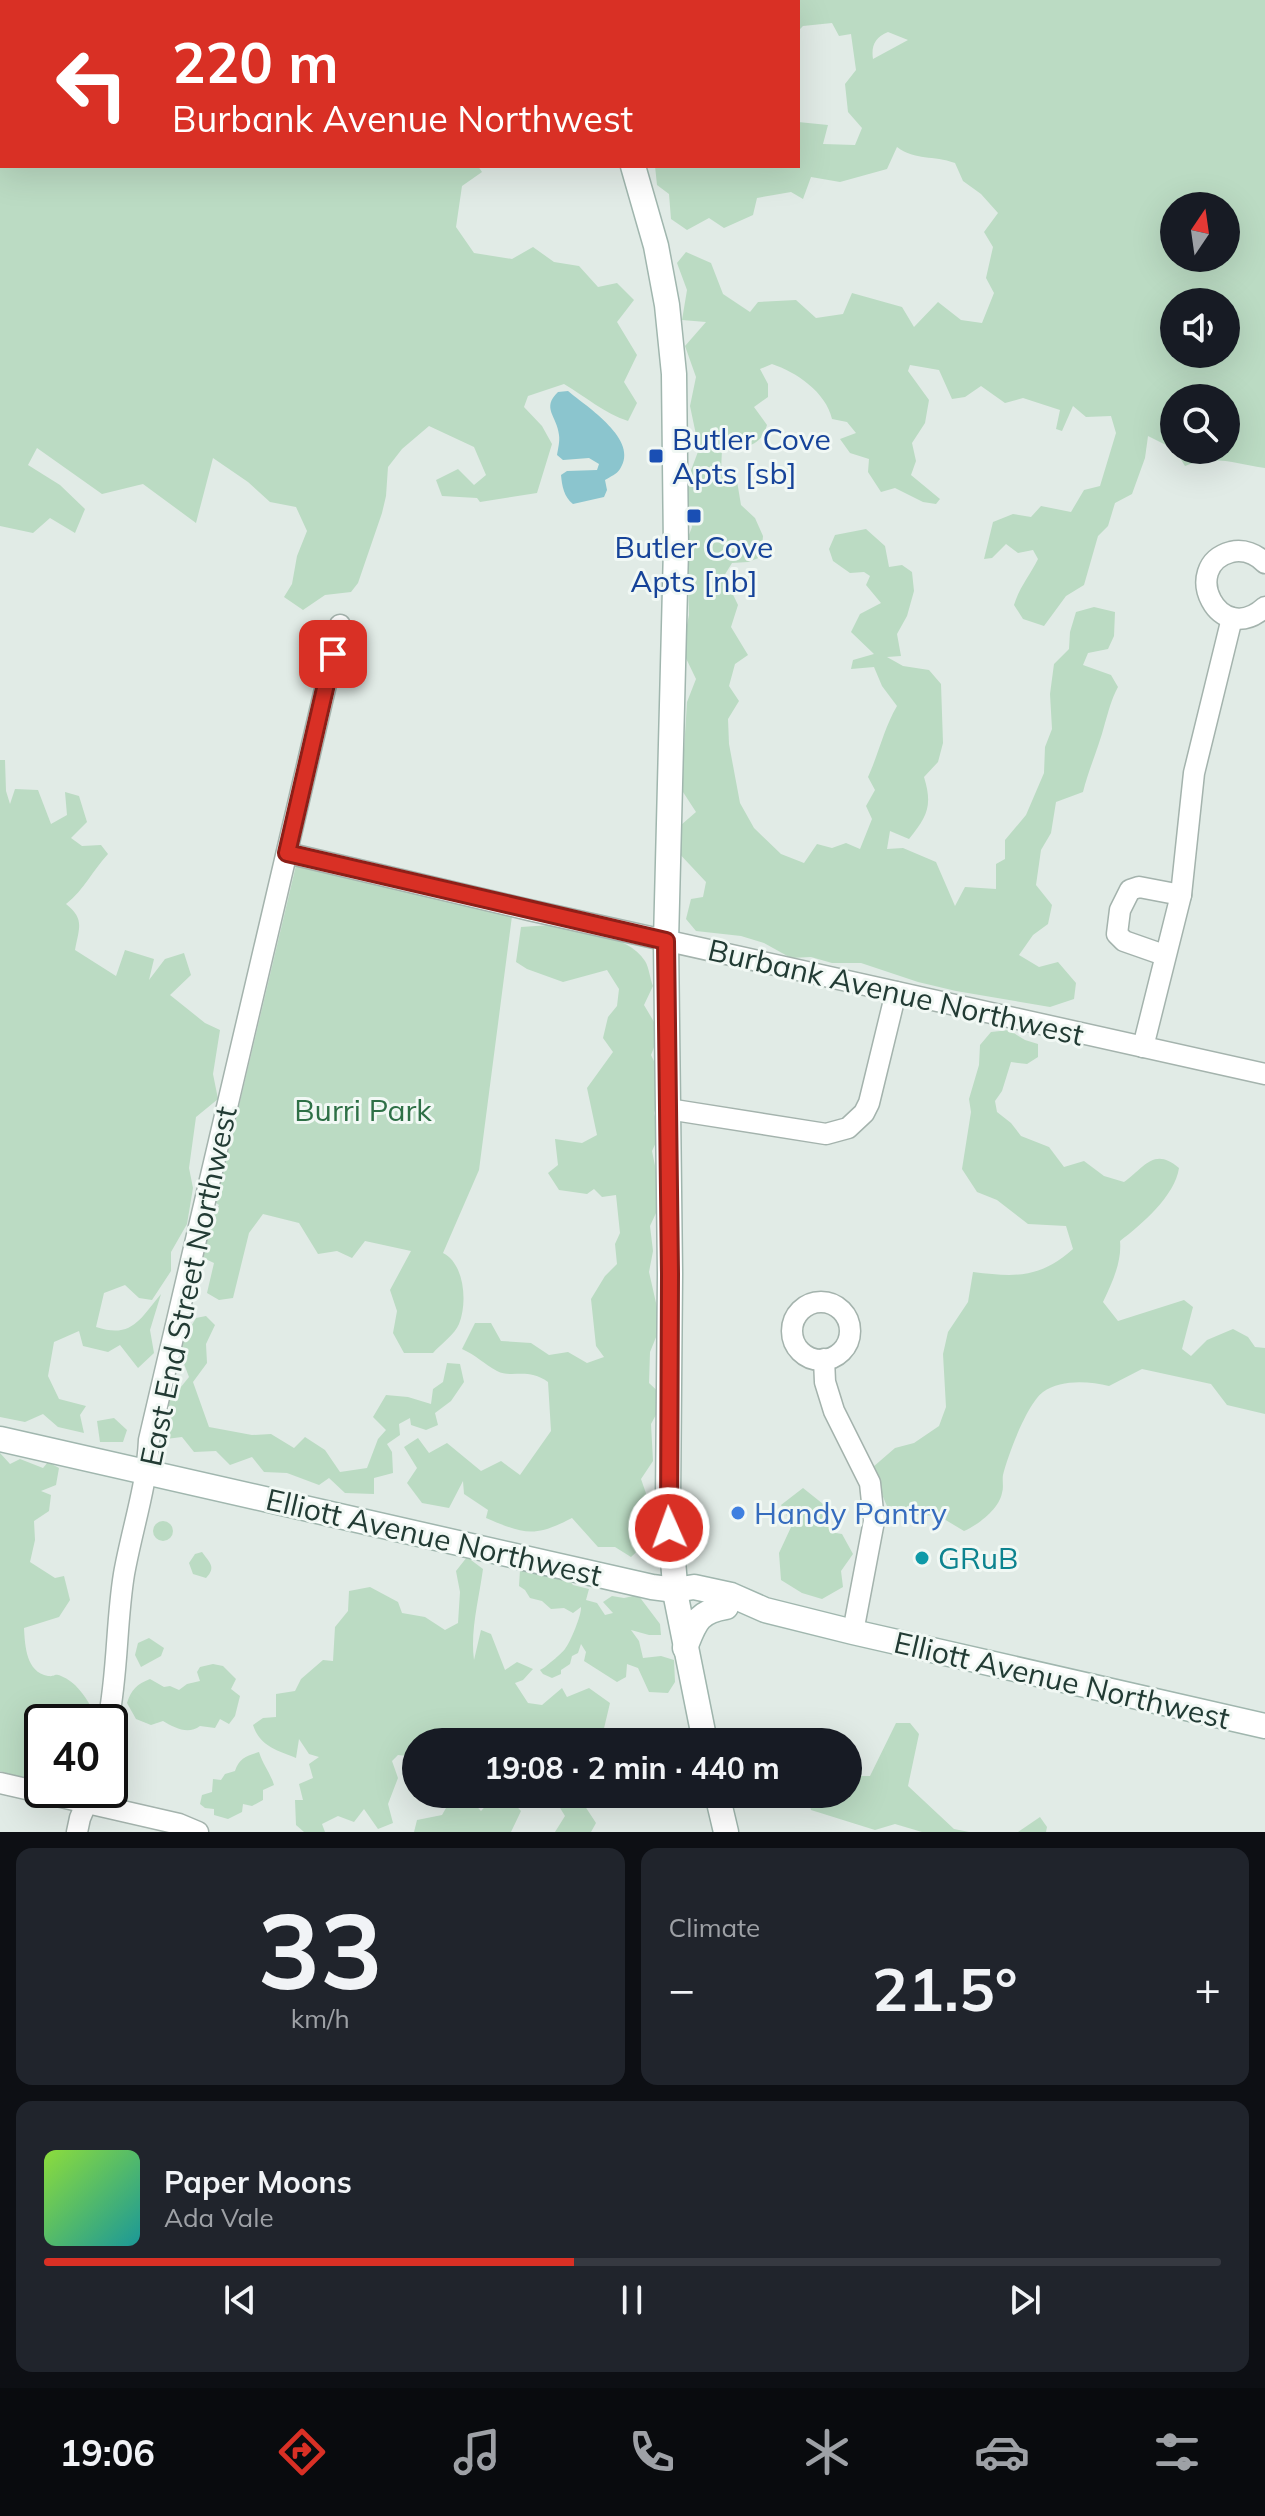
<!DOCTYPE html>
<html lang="en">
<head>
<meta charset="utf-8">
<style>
  body { margin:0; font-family:Mulish,sans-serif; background:#20242c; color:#f1f3f6; height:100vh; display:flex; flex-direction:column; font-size:30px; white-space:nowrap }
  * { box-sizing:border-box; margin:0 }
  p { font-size:26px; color:#9ea1a6 }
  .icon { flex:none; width:44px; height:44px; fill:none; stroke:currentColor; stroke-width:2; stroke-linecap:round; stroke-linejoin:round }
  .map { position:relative; height:1832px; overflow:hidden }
  .side { display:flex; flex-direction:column; gap:16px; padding:16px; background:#0d0f14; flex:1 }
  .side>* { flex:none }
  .guide { position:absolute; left:0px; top:0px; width:800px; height:168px; box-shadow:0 8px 32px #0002; background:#d93025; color:#fff; overflow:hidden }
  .needle { width:52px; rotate:13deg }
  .tools { position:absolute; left:1160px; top:192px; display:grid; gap:16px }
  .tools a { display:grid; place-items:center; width:80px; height:80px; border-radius:50%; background:#171b24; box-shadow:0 8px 32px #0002; font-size:40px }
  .speed { position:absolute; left:24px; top:1704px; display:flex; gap:16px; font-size:40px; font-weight:700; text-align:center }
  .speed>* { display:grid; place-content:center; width:104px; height:104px; border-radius:50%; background:#171b24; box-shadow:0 8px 32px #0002; line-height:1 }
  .speed .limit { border:4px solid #111; border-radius:12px; background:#fff; color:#111 }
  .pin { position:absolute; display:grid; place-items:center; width:68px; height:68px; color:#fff; margin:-34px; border-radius:16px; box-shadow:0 4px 12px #0006 }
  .me { position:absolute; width:88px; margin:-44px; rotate:358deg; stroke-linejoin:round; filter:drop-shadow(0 0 6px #0008) }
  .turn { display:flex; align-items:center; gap:28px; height:168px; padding:0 40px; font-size:36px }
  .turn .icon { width:104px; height:104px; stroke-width:2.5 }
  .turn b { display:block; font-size:56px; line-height:68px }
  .big { font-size:60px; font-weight:700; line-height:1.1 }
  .side .card { flex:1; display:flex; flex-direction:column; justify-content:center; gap:12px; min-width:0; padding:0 28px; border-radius:16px; background:#20242c }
  .side .dial { align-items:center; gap:0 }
  .dial b { font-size:104px; line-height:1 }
  .song { display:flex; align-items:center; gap:24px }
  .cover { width:96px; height:96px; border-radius:12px; background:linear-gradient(135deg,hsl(90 70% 55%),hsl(180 70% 35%)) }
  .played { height:8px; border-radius:4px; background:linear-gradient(90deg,#d93025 45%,#363941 45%) }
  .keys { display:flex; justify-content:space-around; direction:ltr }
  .heat { display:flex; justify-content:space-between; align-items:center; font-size:44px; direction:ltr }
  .side .tiles { flex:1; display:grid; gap:16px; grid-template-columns:1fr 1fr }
  .card:last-child { grid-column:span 2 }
  .trip { position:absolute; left:402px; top:1728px; width:460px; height:80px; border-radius:40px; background:#171b24; box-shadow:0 8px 32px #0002; font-weight:700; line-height:80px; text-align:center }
  .dock { display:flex; height:128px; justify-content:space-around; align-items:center; background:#090b0e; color:#9ea1a6 }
  .dock .icon { width:56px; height:56px }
  .dock .on { color:#d93025 }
  .dock b { font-size:36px; color:#f1f3f6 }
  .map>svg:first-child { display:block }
  .green { fill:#bbdbc3; fill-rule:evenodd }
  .water { fill:#8bc5ce }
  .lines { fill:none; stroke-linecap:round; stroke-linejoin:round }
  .street-casing { stroke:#a4b3ad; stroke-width:23 }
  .secondary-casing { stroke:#a0b6ae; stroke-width:27 }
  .street { stroke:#fff; stroke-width:20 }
  .secondary { stroke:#fff; stroke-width:24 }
  .route-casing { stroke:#8d1f18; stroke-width:20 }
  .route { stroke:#d93025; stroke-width:14 }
  .transit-dot { fill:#1a4fb4; stroke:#f1f8f4; stroke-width:3 }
  .shop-dot { fill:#3f7fe0; stroke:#f1f8f4; stroke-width:3 }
  .culture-dot { fill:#0f9aa8; stroke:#f1f8f4; stroke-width:3 }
  .labels { text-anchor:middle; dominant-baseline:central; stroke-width:6; stroke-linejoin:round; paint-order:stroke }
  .transit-label { font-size:30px; fill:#164399; stroke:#f1f8f4; text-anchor:start }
  .street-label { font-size:30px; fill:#223b34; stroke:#f1f8f4 }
  .park-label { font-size:30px; fill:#2e7046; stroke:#f1f8f4 }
  .shop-label { font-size:30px; fill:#366cbe; stroke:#f1f8f4; text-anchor:start }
  .culture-label { font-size:30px; fill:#0d838f; stroke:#f1f8f4; text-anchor:start }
</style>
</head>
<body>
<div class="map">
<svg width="1265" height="1832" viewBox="0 0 1265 1832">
  <rect width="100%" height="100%" fill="#e1ebe6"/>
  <!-- green -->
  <g class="green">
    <path d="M0,0L491,2H2V166H478L482,172L462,186L456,227L474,253L512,259L533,247L554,262L579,266L598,287L617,283L634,300L617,322L637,355L624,382L637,403L628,421C604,413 586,397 564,384L528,396L524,407L542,426L552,444L537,493L480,502L477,498L442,496L436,480L458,469L474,485L486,475L474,447L429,426L402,449L388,467L386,496L382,513L358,583L351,592L325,595L303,610L284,597L292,584L297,556L307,531L296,507L270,502L248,482L213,458L196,523L143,484L102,494L37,448L28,465L60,485L85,509L75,533L50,518L33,533L0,526Z"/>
    <path d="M607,0H1265V468C1237,464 1212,454 1185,466L1175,450H1226V398H1174V449L1148,436L1145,458L1132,494L1115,503L1108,526L1098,536L1084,585L1066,596L1044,626L1023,619L1014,605C1019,588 1030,575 1038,559L1033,550L1018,553L1006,544L992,558L984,559L993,522L1013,514L1031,517L1041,506L1071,512L1084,490L1100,486L1116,433L1111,416L1086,417L1073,406L1062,431L1056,429L1060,410L1023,398L1005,403L981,386L965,397L952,399L939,370L910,365L908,371L929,400L925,423L912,443L916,461L911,475L940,499L936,504L923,502L895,488L881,492L868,472L869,459L850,453L840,439L856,433L847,422L832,419C826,392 796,372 772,364L760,369L768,384V397L754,407L767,425C760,449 743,447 722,449L721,472L737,481L741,505L755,518L763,536L761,557L748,562L732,563L724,576L738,605L731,627L748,655L735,664L729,686L739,701L728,719L729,744L740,803L754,828L781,854L804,863L817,844L832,848L846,843L860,849L872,819L866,806L875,790L868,777C879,753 884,728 897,706L882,686L874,667L851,669L853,660L874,654L851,632L860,614L881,603L866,585L870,576L864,572L850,573L833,561L829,549L835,535L866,529L885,546L889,567L902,565L912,572L914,591L907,616L897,634L901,656L887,657L903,666L929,670L941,684L943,743L938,762L924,777C933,806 927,817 909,839L890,831L887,849L903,848L936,862L955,906L965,887L996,889V864L1005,859V840L1026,815L1044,773L1045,747L1052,729L1050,694L1054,664L1069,649L1070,632L1076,612L1094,607L1115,612L1114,636L1108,649L1088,653L1083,665L1111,675L1118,687C1111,700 1109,710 1105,723C1099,747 1089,768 1083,792L1056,802L1051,833L1041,850L1036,885L1052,905L1048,924L1033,935L1019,955L1039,967L1058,962L1076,983L1074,999L1050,1007L956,991L918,982L861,963H832L811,957L791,958L764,943L741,936L696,931L686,919L691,899L703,897L706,882L675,849L681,825L696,812L683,792V766L687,702L696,679L682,650L689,615L687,540L692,527L685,498L687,481L699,449L690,406L696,377L685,346L706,322L682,320L687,290L677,263L686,252L711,263L723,294L750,312L758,302L796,300L816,318L843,314L852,293L902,307L914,327L938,302L961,320L982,323L994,293L986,278L993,247L984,232L998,213L981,194L963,181L955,163C933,155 916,161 897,147L887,169L840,182L811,177L803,199L791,192L757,198L753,215L724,228L709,218L687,230L671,219L669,194L657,185L655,166H798V122L828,125L823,144L855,145L862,128L848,112L845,84L856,70L851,34L839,36L832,23L803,26L798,31V2ZM888,32L908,40L873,59C871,46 875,37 888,32ZM1174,206H1226V258H1174ZM1174,302H1226V354H1174Z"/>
    <path d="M0,760H5L6,791L10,804L15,789L38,790L51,824L67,815L65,792L79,796L87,822L71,838L82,846L101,845L108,854C92,871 85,889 66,904C85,919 79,928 75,950L116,976L125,950L154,959L149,980L165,959L184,953L191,975L170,995L205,1023L220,1030L213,1074L218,1099L196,1117L189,1168L193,1188L187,1224L171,1252V1271L152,1300L139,1298L125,1285L104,1293L96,1327C132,1339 140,1319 161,1294L150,1330L154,1353L138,1368L120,1345L108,1352L83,1346L79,1331L54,1342L48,1376L59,1399L86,1406L80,1415L84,1433L58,1427L43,1414L25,1422L0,1417Z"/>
    <path d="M297,861L512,916L479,1170L443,1253C464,1263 468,1302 459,1324C455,1334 440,1345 433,1353H404L393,1333L397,1311L390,1290L411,1251L365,1241L352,1258L337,1251L318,1254L299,1223L263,1214L249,1233L233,1298L219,1300L207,1293L214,1263L199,1256L206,1229L219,1205L216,1203Z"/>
    <path d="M551,925C581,934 627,933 645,961C649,967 650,979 653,986L644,1005L660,1032L651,1055L665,1084L654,1113L660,1134L652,1151L662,1200L650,1226L653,1251L649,1272L661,1325L650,1352L649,1383L665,1398L651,1424L653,1461L641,1479L649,1502L642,1517L645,1544L631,1557L615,1547H598L572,1518C534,1538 524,1534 486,1518L488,1510L464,1494L463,1481L449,1508L422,1503L407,1483L417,1468L404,1447L418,1438L429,1453L447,1443L481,1471L501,1461L520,1475L551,1431L548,1382C527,1367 512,1379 497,1371C484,1364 476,1355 462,1349L475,1323H491L501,1341L531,1343L549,1355L568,1352L587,1363L604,1357L596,1346L591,1299L605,1276L617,1264L615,1244L620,1233L616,1195L602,1197L594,1189L587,1194L559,1190L548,1173L558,1165L555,1139L582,1143L597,1135L587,1088L613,1052L603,1038L608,1017L617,1006L619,989L607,970L563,982L527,969L516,962L521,927Z"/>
    <path d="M1009,1030L1025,1040L1038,1044V1057L1027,1064L1011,1062L1002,1091L995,1101L997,1112L1011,1123L1021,1136L1049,1147L1064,1167L1084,1161L1104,1176L1124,1182C1144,1168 1154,1146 1179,1168C1175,1196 1141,1225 1120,1241C1122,1262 1112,1283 1103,1302L1118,1321L1184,1300L1193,1307L1182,1349L1191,1356L1207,1340L1233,1329L1248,1337L1255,1347L1265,1348V1414L1227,1405L1211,1384L1142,1369L1109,1386C1089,1381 1061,1379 1043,1392C1027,1404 1008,1455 1003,1475C1002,1481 1004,1487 1002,1493C999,1509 978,1525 964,1531L939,1516L890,1513L877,1483L873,1467L895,1448L914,1443L939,1426L946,1407L943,1354L948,1332L968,1302L973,1272C1015,1277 1039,1279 1073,1249L1066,1226L1028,1224L997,1200L977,1192L962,1169L971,1112L969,1099L979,1065L980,1045L991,1032Z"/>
    <polygon points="206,1316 215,1325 206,1344 207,1363 193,1382 209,1427 252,1435 271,1434 294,1448 305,1437 325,1450 340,1472 367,1468 378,1439 386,1430 373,1417 386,1395 408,1397 431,1404 433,1389 443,1382 447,1363 460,1364 464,1382 451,1401 435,1413 438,1425 426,1430 411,1425 410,1418 399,1424 400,1435 387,1444 392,1452 393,1473 374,1478 374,1494 345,1493 329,1478 319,1485 287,1473 264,1472 252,1457 230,1465 216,1451 194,1452 182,1437 166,1439 159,1426 163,1409 189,1377 178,1348 196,1318"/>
    <polygon points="114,1418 127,1430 123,1442 100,1442 97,1421"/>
    <path d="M0,1453L10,1464L20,1459L43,1468L48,1462L59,1468L56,1485L41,1491L51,1495L49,1511L34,1521L35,1540L30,1562L55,1578L64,1576L70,1600L59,1617L24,1628C25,1646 26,1672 48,1676C56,1677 53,1673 61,1676C76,1682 84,1695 92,1708L81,1722H42V1768H37L35,1774L21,1778L0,1771Z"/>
    <polygon points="803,1488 823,1504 830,1532 842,1534 853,1554 841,1571 843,1587 822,1599 802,1593 781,1580 779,1553 792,1525 781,1505"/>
    <circle cx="163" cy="1531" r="10"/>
    <path d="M202,1552C209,1562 217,1567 206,1578L193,1574L189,1563L195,1554Z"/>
    <path d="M467,1557L483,1569C479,1599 470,1631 474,1660L481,1630L491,1634L505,1670L517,1662L533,1669L523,1680L515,1683L528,1703L542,1705L562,1688L567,1697L589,1688L610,1703L601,1741L416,1742V1757L398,1755L392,1761L398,1778L388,1804L393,1823L378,1829L364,1809L354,1822L338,1816L322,1824L325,1832H304L296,1825L295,1800H303L299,1784L313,1778L309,1764L319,1757L309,1754L299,1739L296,1758C277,1750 260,1747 253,1725L263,1718L276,1717V1694L295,1691L301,1679L323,1660L333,1661L335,1627L348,1611L349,1591L370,1587L398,1602L402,1613L425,1617L445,1630L458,1623L460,1592L456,1571Z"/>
    <path d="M520,1570C539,1569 544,1576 565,1575L573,1585L589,1589L586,1600L597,1603L605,1615L613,1613L603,1602L612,1596L624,1598L638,1595L660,1624L661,1635H649L631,1630L639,1641L643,1658L661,1656L674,1660L675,1682L668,1693L649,1692L638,1668L627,1664L626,1677L617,1682L584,1661L586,1652L581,1644L578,1653L572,1656L570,1664L561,1670V1674L552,1678L543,1674L540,1670C546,1667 561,1654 565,1649C570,1643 582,1614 581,1607L573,1613L564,1608L551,1609L542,1601L530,1598L525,1590L519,1586Z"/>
    <polygon points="149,1638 164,1648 161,1656 141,1667 135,1655 138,1643"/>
    <path d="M213,1664L223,1666L236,1679L231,1689L240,1696L235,1716L229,1724L220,1719L215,1728L200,1726C188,1735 175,1728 163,1721L151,1725L136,1719L127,1703C131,1690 137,1684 150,1679L164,1687L170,1686L179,1690L187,1684L200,1681L197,1672L200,1667Z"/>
    <polygon points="896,1723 910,1723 919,1734 908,1786 954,1829 969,1832 922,1832 895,1824 875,1830 811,1810 807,1794 848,1794 848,1776 870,1776"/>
    <path d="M259,1752C263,1765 270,1772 274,1785L263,1790V1800L252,1806L243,1804L242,1812L228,1819L214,1815V1809L205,1808L200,1804L202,1795L212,1792L213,1779L221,1780L225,1774L235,1771C239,1758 247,1756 259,1752Z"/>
    <polygon points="497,1794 505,1794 521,1811 511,1832 414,1832 417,1820 442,1815 450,1801 468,1797 481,1811"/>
    <polygon points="535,1794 577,1794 596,1823 591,1832 555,1832 565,1816 554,1798 539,1798"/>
    <polygon points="1040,1817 1047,1827 1046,1832 1018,1832"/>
  </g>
  <!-- water -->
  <path class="water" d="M568,391C587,407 640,440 620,469C616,475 611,476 605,480L607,490L604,497L573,504C564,497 562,486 561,475L567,471L597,470L599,464L589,458L563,460L557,455C558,449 560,441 559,435C557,416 541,408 558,392Z"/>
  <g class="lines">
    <!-- street casing -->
    <g class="street-casing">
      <g id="street">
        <path d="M1265,563C1256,554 1244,549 1231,552C1179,566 1219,649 1265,607"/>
        <polyline points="287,853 529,910 1265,1074"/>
        <polyline points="1164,955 1124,941 1117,934 1120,910 1130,890 1139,887 1181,895"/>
        <polyline points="1143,1047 1181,895 1194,773 1232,618"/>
        <polyline points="668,1109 826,1134 848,1128 864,1113 869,1103 896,992"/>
        <circle cx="821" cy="1331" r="29"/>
        <polyline points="824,1359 825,1382 834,1411 870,1483 874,1521 853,1632"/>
        <path d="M108,1722C118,1673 116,1623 124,1574C132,1529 147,1486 149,1440L340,625"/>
        <polyline points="0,1783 179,1824 198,1832"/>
        <polyline points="77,1832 80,1818 92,1790"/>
      </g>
    </g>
    <!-- secondary casing -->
    <g class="secondary-casing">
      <g id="secondary">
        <polyline points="584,0 585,2"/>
        <polyline points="633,166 656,246 667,305 674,374 676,548 666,941 670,1274 668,1500 676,1597 705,1742"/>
        <polyline points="0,1439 652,1587 675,1590 694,1587 731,1595 765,1610 853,1632 1265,1726"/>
        <path d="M685,1648C695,1623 697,1612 726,1607"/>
        <polyline points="717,1794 726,1832"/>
      </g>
    </g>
    <!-- street -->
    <use href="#street" class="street"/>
    <!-- secondary -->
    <use href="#secondary" class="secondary"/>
  </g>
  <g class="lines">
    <!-- route casing -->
    <g class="route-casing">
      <polyline id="route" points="333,654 287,853 666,941 670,1274 669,1528"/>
    </g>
    <!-- route -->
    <use href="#route" class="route"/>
  </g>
  <!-- markers -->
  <g class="transit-dot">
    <rect x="648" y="448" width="16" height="16" rx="4"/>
    <rect x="686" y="508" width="16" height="16" rx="4"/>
  </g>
  <circle class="shop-dot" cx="738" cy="1513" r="8"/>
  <circle class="culture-dot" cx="922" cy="1558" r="8"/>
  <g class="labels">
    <!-- transit labels -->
    <g class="transit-label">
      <text x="672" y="439">Butler Cove<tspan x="672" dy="34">Apts [sb]</tspan></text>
      <text x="694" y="547" text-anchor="middle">Butler Cove<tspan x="694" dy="34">Apts [nb]</tspan></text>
    </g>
    <!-- street labels -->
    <g class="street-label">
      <text transform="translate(896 992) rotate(13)">Burbank Avenue Northwest</text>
      <text transform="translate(188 1286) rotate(-78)">East End Street Northwest</text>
      <text transform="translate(434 1537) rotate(13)">Elliott Avenue Northwest</text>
      <text transform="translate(1062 1680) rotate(13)">Elliott Avenue Northwest</text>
    </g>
    <!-- park labels -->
    <g class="park-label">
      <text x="363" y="1110">Burri Park</text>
    </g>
    <!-- shop labels -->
    <g class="shop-label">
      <text x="754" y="1513">Handy Pantry</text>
    </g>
    <!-- culture labels -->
    <g class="culture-label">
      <text x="938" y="1558">GRuB</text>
    </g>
  </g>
</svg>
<div class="tools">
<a><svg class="needle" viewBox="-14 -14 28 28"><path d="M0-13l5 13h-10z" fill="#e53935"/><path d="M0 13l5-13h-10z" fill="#9ea1a6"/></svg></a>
<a><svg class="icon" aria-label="sound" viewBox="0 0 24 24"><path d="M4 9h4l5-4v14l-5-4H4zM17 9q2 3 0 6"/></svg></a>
<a><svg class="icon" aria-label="search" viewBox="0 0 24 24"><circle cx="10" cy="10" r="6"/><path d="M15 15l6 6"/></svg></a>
</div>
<div class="speed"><div class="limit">40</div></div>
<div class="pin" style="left:333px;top:654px;background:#d93025"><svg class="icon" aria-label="arrive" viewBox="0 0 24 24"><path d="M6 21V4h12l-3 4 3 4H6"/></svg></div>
<svg class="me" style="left:669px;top:1528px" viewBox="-20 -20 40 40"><circle r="17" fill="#d93025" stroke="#fff" stroke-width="3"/><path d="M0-11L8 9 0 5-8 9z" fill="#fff"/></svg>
<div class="trip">19:08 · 2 min · 440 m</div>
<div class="guide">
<div class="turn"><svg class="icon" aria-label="left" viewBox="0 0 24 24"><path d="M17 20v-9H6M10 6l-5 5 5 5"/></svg><div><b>220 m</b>Burbank Avenue Northwest</div></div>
</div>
</div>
<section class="side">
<div class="tiles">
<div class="card dial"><b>33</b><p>km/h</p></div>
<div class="card"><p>Climate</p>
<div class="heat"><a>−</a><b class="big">21.5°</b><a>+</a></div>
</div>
<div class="card">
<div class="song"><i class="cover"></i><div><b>Paper Moons</b><p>Ada Vale</p></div></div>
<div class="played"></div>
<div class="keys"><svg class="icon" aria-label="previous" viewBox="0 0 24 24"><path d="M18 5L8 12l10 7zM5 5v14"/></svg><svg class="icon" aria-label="pause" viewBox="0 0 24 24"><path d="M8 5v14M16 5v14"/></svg><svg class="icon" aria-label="next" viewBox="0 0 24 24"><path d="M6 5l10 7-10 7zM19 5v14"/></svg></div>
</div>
</div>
</section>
<nav class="dock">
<b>19:06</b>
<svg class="icon on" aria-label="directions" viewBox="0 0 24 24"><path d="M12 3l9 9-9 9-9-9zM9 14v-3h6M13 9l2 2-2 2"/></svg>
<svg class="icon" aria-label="music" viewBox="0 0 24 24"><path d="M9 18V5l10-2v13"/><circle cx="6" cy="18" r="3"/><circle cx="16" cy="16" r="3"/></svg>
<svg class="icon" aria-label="phone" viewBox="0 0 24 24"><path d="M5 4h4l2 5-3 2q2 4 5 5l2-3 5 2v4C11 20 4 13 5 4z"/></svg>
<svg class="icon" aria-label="climate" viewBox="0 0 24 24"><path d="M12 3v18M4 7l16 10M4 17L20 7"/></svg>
<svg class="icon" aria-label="car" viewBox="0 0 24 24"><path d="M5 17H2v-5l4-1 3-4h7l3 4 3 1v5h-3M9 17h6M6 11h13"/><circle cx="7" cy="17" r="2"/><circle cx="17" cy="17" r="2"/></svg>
<svg class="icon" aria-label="filters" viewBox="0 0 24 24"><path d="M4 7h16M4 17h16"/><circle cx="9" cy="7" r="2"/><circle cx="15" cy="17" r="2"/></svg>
</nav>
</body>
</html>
